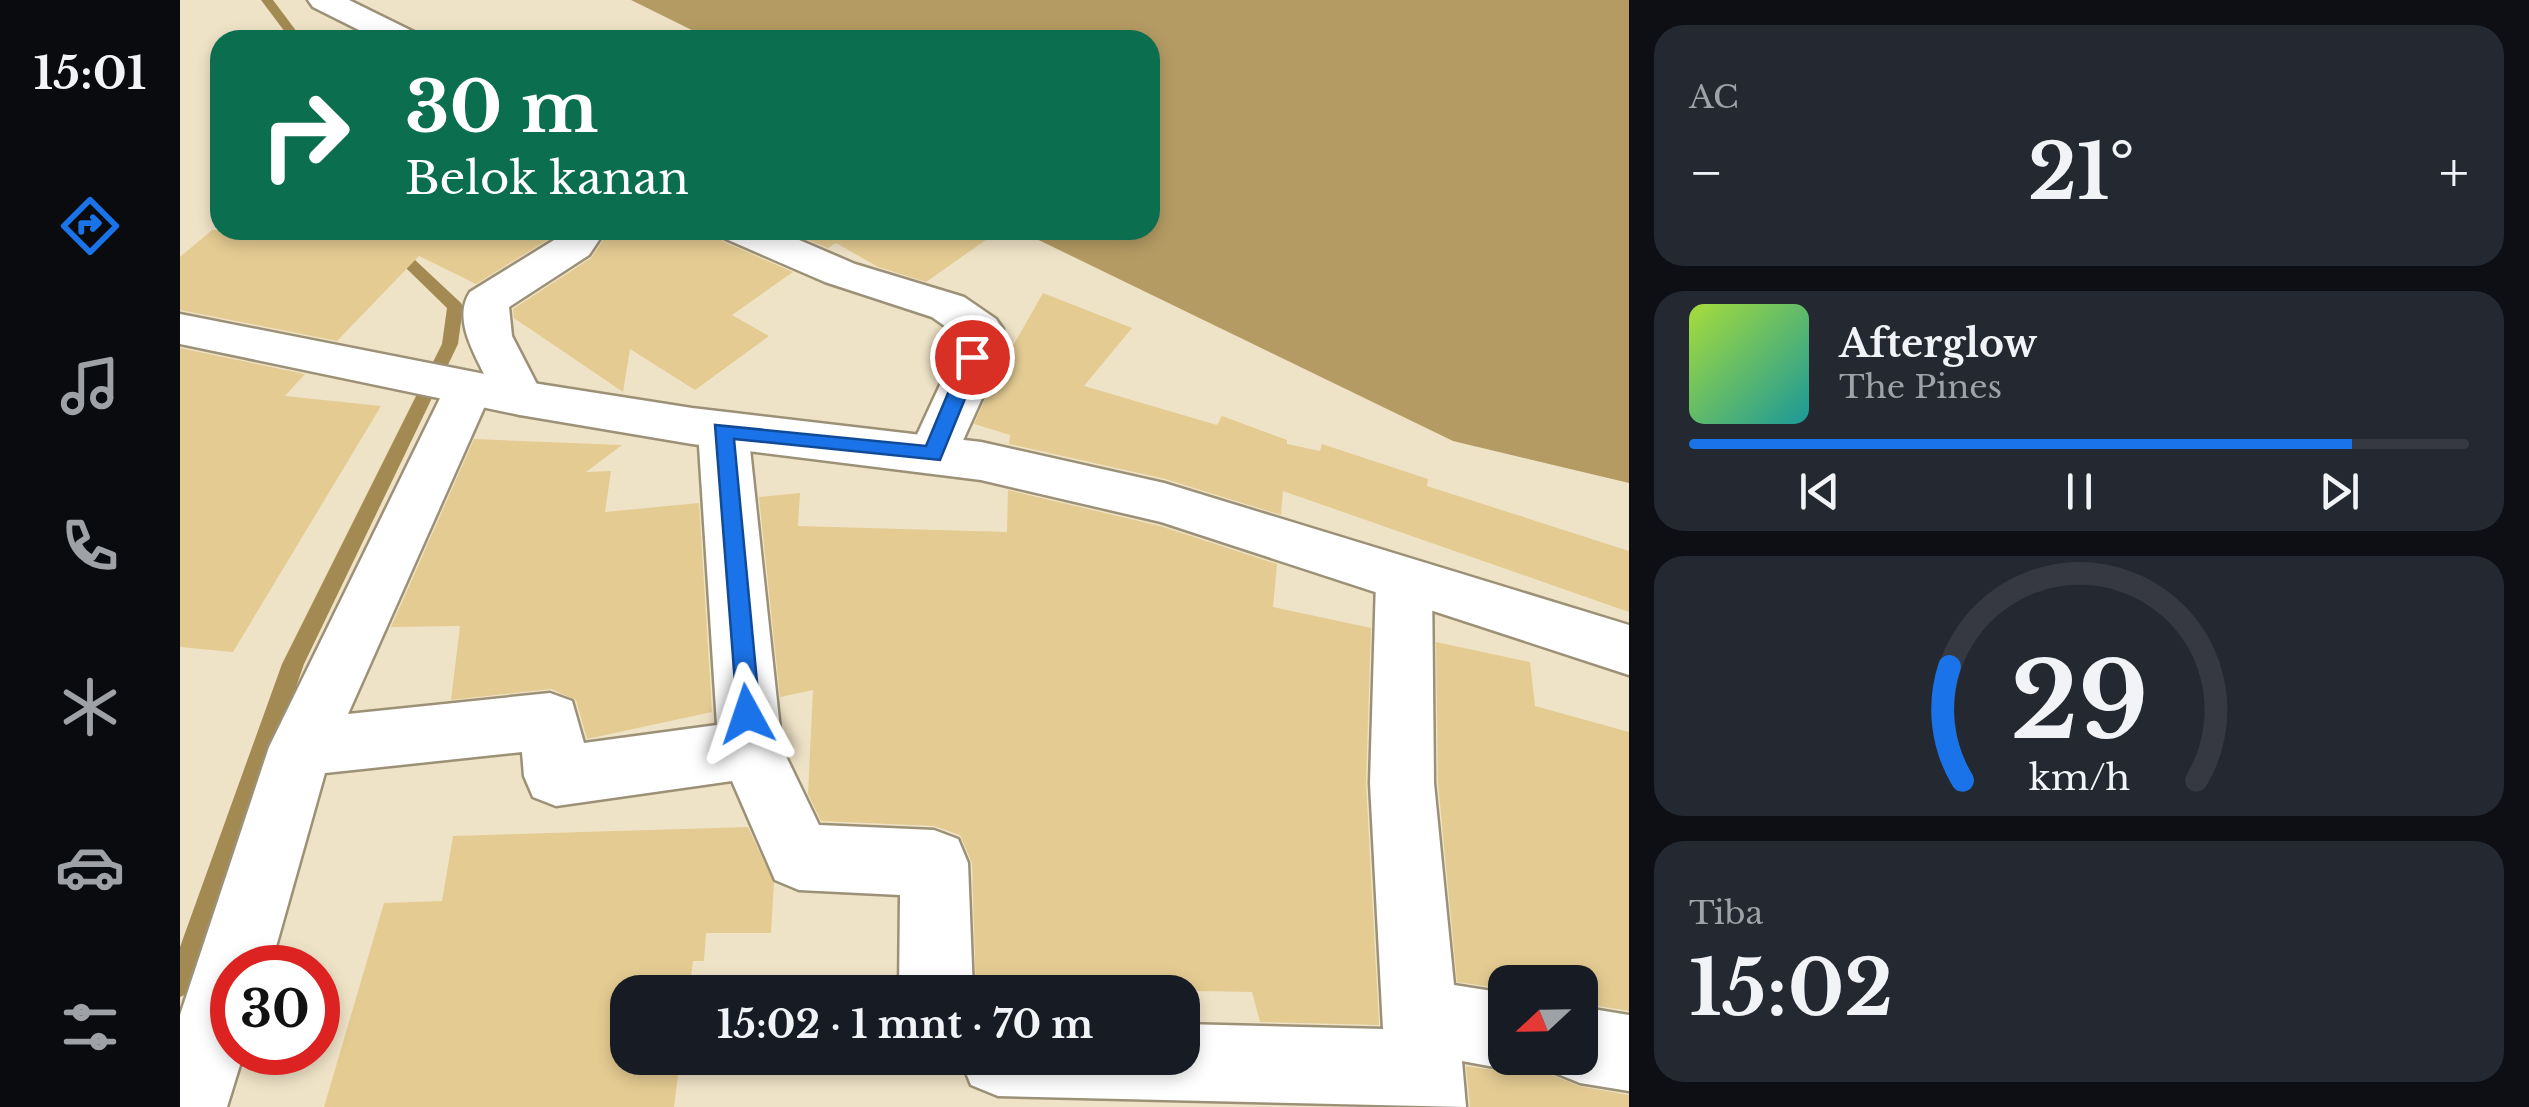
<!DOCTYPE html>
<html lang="id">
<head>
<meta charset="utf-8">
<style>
  body { margin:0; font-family:"Libre Baskerville",serif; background:#242831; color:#f1f3f6; height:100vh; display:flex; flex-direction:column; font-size:38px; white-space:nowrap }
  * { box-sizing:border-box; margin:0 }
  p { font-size:32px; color:#9ea1a6 }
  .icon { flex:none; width:55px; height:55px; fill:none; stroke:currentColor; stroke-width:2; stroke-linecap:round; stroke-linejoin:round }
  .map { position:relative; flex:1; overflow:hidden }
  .sheet { display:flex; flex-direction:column; gap:25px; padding:25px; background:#0d0f14; width:900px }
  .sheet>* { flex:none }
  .banner { position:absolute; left:30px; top:30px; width:950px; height:210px; border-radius:30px; box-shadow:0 5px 15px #0003; background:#0b6e4f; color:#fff; overflow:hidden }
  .needle { width:65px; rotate:248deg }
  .controls { position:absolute; left:1308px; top:965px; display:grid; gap:20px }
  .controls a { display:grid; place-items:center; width:110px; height:110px; border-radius:20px; background:#171b24; box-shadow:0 5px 15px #0003; font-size:50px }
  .speed { position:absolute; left:30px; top:945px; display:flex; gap:20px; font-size:50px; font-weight:700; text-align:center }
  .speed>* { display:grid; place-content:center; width:130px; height:130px; border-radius:50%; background:#171b24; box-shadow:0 5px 15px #0003; line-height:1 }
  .speed .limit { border:15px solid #d22; background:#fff; color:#111 }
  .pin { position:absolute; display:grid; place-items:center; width:85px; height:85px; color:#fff; margin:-42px; border:5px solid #fff; border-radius:50%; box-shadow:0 2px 10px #0007 }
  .me { position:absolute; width:110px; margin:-55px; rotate:355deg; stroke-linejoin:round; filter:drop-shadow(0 0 8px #0008) }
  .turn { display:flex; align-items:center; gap:35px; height:210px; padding:0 30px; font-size:45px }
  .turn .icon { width:130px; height:130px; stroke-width:2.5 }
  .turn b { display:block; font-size:70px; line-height:85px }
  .big { font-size:75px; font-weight:700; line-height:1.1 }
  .sheet .tile { flex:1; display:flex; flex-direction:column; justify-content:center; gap:15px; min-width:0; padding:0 35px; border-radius:30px; background:#242831 }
  .sheet .dial { align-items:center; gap:0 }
  .dial svg { height:260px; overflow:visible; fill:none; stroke:#363941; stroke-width:7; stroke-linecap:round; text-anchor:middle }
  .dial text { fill:#f1f3f6; stroke:none }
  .song { display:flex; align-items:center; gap:30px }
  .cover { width:120px; height:120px; border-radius:15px; background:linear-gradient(135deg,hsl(80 70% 55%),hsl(180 70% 35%)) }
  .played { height:10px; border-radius:5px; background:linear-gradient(90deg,#1a73e8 85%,#363941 85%) }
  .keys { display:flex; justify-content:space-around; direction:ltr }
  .heat { display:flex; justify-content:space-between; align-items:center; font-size:55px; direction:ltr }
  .trip { position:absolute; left:430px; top:975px; width:590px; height:100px; border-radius:30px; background:#171b24; box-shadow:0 5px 15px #0003; font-weight:700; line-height:100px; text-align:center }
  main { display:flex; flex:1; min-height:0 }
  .menu { display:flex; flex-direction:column; width:180px; justify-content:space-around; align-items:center; background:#090b0e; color:#9ea1a6 }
  .menu .icon { width:70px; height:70px }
  .menu .on { color:#1a73e8 }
  .menu b { font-size:45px; color:#f1f3f6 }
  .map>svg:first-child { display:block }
  .forest { fill:#b49b63 }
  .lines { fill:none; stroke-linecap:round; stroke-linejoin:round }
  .stream { fill:#a28a52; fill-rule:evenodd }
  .building { fill:#e4cb92 }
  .street-casing { stroke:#9c9177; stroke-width:5 }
  .secondary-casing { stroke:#9c9177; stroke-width:5 }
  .street { fill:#fff; fill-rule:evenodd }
  .secondary { fill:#fff; fill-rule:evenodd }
  .route { fill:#1a73e8; stroke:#114b97; stroke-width:2.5 }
</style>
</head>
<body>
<main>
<nav class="menu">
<b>15:01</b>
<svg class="icon on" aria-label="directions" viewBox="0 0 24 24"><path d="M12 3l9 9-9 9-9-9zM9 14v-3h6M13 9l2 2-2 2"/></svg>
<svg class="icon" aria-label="music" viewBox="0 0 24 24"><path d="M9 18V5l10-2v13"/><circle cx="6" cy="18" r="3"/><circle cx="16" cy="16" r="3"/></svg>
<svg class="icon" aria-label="phone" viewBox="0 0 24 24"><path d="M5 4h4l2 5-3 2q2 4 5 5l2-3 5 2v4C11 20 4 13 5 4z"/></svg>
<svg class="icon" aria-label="climate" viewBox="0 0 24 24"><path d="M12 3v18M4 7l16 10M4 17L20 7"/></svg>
<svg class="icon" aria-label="car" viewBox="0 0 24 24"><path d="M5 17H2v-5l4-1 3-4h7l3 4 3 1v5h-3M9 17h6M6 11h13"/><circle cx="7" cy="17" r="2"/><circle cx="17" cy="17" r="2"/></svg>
<svg class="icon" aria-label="filters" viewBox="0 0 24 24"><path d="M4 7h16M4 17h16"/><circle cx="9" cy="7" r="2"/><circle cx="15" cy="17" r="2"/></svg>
</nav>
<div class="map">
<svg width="1449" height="1107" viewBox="0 0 1449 1107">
  <rect width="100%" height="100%" fill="#efe3c7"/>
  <!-- forest -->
  <polygon class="forest" points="451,0 1449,0 1449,483 1273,441 838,230 970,230 970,40 532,40"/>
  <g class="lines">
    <!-- stream -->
    <g class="stream">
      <polygon points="81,0 93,0 123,40 111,40"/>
      <polygon points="187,230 203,230 281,303 283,307 278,344 124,664 13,984 9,993 0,997 0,947 102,664 262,344 267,308"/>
    </g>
  </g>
  <!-- building -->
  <g class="building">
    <polygon points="32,230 371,230 374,236 296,284 239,256 157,341 0,310 0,257"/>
    <polygon points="425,230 536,230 544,242 613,272 552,315 589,336 515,390 450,349 443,392 334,318 333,309 411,258 426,236"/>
    <polygon points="605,230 820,230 746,282 698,267 656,243 648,248"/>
    <polygon points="863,293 952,328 904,386 1037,425 1042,416 1107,440 1107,444 1140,451 1142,444 1248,479 1247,486 1449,551 1449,612 1103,491 1101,515 985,479 829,444 830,435 794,424 814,379"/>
    <polygon points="0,348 125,374 105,396 201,406 53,652 0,647"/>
    <polygon points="294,439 442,445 406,472 431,471 425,512 519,503 532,712 407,739 396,700 371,689 271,700 280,626 211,627"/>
    <polygon points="828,490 980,526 1097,564 1093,607 1191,628 1186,783 1199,1025 1080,1022 1072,992 852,988 852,992 796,992 792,863 780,835 754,826 641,821 628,794 633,690 600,697 579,497 620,493 618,526 827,532"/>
    <polygon points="1256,642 1350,662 1355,706 1449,732 1449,1011 1400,1003 1400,982 1325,982 1325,989 1277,982 1258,783"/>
    <polygon points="568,827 594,883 591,933 526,933 524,961 513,961 509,992 448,992 448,1058 500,1058 494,1107 144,1107 204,903 262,901 273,836"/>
    <polygon points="1356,1058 1363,1058 1372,1075 1399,1086 1449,1095 1449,1107 1290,1107 1286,1066 1326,1072"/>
  </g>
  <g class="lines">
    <!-- street casing -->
    <g class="street-casing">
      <g id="street">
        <polygon points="128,0 169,0 236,33 241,40 199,40 133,7"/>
        <path d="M375,230H420L423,234L409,255L329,307L332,336L364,398L357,410L340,415L323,410L312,390L168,714L370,693L392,701L404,743L537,725L518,430L525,417L543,412L561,417L568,430L602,748L639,825L754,830L778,839L788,863L793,992H719L720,895L619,890L595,880L552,781L376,806L353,797L344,776L342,752L145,773L90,968H52V1052H64L47,1107H0V1015L89,747L265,388L272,376L289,372L305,376C293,351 273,318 290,292L379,237Z"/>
        <polygon points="540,230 596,230 675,264 784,297 816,319 823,329 808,385 771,467 753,472 735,467 728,454 760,385 776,334 752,317 645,282 546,239"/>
        <polygon points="1224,558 1244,565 1252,581 1254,783 1274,985 1325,993 1325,1058 1352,1058 1325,1069 1282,1061 1286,1107 818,1096 791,1085 780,1058 1002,1058 1002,1024 1203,1029 1190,783 1196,581 1204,565"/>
        <polygon points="1400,1007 1449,1015 1449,1091 1400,1083 1373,1072 1367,1058 1400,1058"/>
      </g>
    </g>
    <!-- secondary casing -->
    <g class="secondary-casing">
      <polygon id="secondary" points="0,314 340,381 512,408 801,442 984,483 1449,625 1449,675 981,522 801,480 512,444 340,415 0,344"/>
    </g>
    <!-- street -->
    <use href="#street" class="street"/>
    <!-- secondary -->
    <use href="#secondary" class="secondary"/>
  </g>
  <!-- route -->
  <polygon class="route" points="792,351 802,357 760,460 554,439 580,714 576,722 558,722 535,425 746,446 783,357"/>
</svg>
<div class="controls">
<a><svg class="needle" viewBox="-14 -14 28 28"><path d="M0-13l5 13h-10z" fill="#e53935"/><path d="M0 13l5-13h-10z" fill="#9ea1a6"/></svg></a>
</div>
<div class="speed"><div class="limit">30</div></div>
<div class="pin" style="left:792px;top:357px;background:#d93025"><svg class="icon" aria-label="arrive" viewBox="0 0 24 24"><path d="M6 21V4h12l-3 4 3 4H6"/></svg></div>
<svg class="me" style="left:567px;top:714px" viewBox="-20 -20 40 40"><path d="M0-17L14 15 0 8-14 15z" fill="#1a73e8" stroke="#fff" stroke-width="4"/></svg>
<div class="trip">15:02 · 1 mnt · 70 m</div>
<div class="banner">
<div class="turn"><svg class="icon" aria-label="right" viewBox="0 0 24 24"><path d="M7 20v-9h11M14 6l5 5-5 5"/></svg><div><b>30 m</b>Belok kanan</div></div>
</div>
</div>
<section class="sheet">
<div class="tile"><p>AC</p>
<div class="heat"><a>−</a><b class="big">21°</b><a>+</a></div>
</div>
<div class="tile">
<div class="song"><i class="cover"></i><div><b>Afterglow</b><p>The Pines</p></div></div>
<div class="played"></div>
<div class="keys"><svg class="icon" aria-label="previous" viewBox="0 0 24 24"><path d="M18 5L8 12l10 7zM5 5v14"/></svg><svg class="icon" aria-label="pause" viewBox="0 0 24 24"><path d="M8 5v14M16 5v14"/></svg><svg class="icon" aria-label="next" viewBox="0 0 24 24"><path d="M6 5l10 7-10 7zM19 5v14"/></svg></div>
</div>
<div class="tile dial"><svg viewBox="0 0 100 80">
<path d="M14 69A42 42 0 1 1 86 69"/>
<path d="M14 69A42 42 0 0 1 10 34" stroke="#1a73e8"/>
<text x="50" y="56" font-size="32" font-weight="700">29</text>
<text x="50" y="72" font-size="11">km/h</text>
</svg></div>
<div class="tile"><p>Tiba</p><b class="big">15:02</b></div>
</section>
</main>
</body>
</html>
